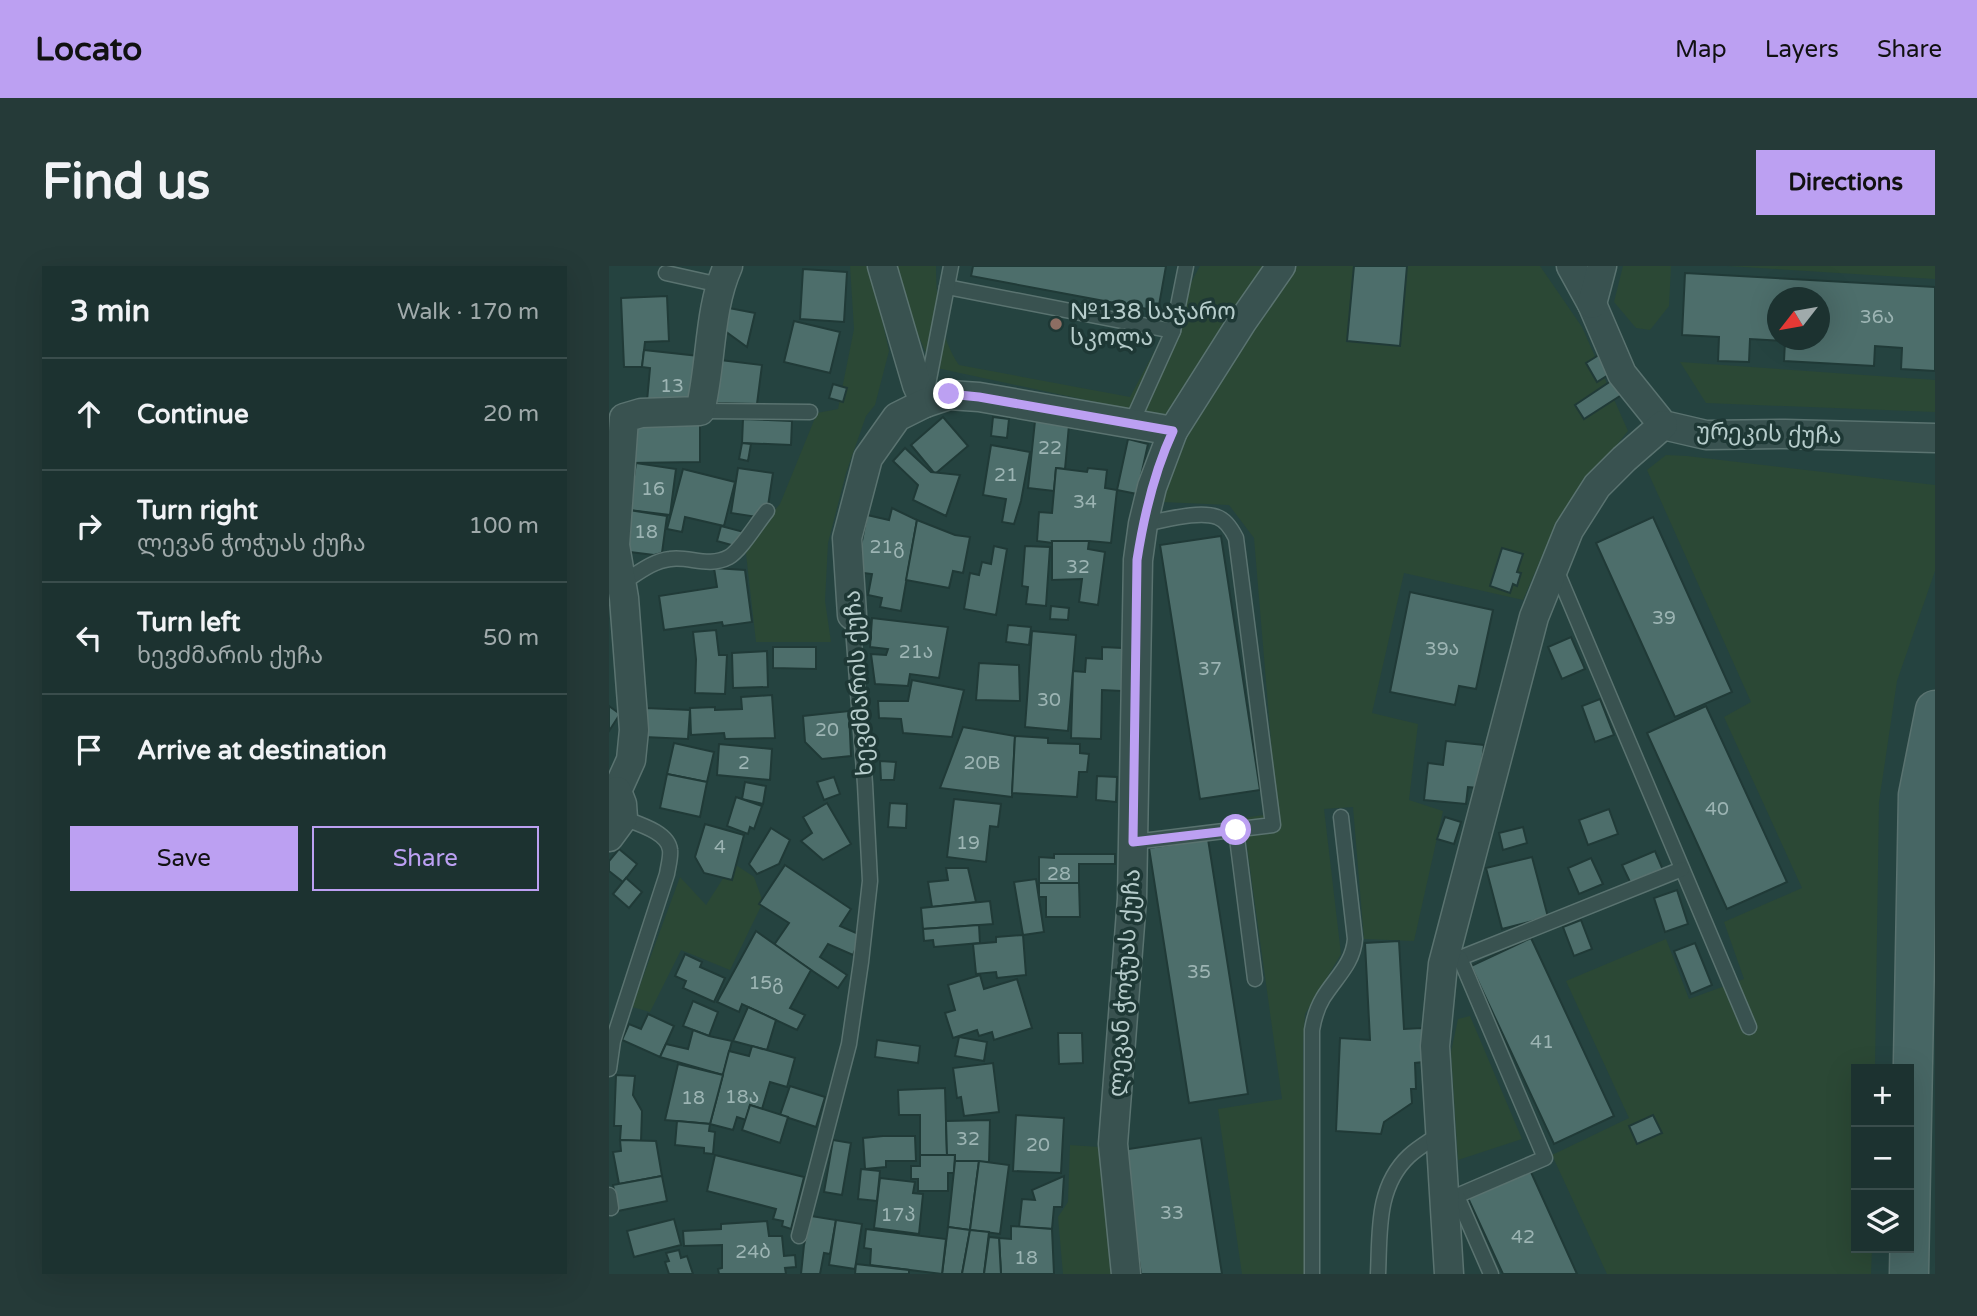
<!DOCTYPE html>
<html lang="en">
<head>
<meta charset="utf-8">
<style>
  body { margin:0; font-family:"Varela Round","Noto Sans Georgian",sans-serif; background:#253a38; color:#f1f3f6 }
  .controls { position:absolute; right:21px; bottom:21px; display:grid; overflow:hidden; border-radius:0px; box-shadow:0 7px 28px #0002 }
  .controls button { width:63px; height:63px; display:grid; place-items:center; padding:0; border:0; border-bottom:2px solid #3a4d4c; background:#1c3230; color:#f1f3f6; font:35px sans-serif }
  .compass { position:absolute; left:1158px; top:21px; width:63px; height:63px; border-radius:50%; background:#1c3230; box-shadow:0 7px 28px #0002; rotate:239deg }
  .stop { position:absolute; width:21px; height:21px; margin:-16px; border:5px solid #bca0f2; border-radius:50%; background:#fff }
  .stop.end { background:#bca0f2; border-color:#fff; box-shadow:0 2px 7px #0008 }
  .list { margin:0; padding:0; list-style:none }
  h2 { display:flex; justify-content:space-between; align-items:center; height:91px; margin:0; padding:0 28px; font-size:30px }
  h2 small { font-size:23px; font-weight:400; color:#a0aaab }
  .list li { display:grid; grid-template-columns:46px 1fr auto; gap:21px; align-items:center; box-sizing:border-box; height:112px; padding:0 28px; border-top:2px solid #3a4d4c }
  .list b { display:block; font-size:26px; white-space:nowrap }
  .list p { margin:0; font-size:23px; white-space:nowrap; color:#a0aaab }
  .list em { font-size:23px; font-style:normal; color:#a0aaab }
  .actions { display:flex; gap:14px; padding:21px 28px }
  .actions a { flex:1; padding:16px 0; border:2px solid #bca0f2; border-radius:0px; text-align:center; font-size:24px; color:#bca0f2 }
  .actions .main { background:#bca0f2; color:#111 }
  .icon { flex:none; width:38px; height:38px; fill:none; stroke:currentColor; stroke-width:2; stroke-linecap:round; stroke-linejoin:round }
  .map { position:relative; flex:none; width:1326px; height:1008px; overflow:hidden; border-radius:0px }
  header { display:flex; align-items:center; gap:42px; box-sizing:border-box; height:98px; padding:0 35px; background:#bca0f2; color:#111 }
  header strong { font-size:33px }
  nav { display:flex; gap:38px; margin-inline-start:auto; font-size:24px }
  .intro { display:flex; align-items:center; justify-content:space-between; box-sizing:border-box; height:168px; padding:0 42px }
  h1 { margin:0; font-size:49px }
  .button { padding:18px 32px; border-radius:0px; background:#bca0f2; color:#111; font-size:24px; font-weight:700 }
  main { display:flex; gap:42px; padding:0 42px }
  aside { flex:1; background:#1c3230; border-radius:0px; box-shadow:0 7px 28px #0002 }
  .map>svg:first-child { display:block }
  .green { fill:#2b4835 }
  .building { fill:#4d6e6b; stroke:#203a37; stroke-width:2; fill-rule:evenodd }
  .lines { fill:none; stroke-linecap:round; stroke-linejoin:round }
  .service-casing { stroke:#5a7370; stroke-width:17 }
  .minor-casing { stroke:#5a7370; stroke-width:31 }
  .secondary-casing { stroke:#5a7370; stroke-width:41 }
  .service { stroke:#395250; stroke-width:14 }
  .minor { stroke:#395250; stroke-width:28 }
  .secondary { stroke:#476664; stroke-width:38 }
  .route { stroke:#bca0f2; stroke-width:9 }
  .education-dot { fill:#8d6e63; stroke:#1e3835; stroke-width:2.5 }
  .labels { text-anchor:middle; stroke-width:7; stroke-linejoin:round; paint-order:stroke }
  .number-label { font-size:19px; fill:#9cb4b3 }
  .poi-label { font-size:23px; fill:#b6cccb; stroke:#1e3835; text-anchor:start }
  .street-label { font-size:23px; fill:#b6cccb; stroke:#1e3835 }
</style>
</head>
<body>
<header>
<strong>Locato</strong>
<nav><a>Map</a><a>Layers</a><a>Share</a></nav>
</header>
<div class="intro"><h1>Find us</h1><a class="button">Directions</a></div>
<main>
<aside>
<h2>3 min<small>Walk · 170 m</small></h2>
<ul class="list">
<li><svg class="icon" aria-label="ahead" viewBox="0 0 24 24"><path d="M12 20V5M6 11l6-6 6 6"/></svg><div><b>Continue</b></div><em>20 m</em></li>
<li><svg class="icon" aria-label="right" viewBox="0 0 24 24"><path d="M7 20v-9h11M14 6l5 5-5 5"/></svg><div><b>Turn right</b><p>ლევან ჭოჭუას ქუჩა</p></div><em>100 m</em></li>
<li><svg class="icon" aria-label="left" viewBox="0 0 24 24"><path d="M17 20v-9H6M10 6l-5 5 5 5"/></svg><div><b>Turn left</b><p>ხევძმარის ქუჩა</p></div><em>50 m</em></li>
<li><svg class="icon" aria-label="arrive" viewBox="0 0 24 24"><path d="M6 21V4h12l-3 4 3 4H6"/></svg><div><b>Arrive at destination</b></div></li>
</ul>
<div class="actions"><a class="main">Save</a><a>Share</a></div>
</aside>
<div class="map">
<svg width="1326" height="1008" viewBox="0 0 1326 1008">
  <rect width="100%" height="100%" fill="#254340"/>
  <g class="green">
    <polygon points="241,0 261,0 280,85 266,139 257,150 237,207 219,277 216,335 222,376 147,376 136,279 171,238 208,147 229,143 245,63"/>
    <path d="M288,0H327C327,32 331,72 350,99L521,131L591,0H661L561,152L323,101L294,34Z"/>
    <polygon points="688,0 931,0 973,61 1019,165 975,219 939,276 914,334 795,307 763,447 809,458 800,534 834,545 805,675 755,673 744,541 715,543 732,688 696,748 694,781 697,1008 633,1008 609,843 673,833 634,552 668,547 645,272 620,239 553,236 591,138"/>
    <polygon points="1014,0 1062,0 1060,40 1041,64 1027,62 1005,36"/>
    <polygon points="1118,0 1326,0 1326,13"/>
    <polygon points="1071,96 1326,114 1326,146 1097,137"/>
    <polygon points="1057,189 1078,190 1326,219 1326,305 1288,415 1270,536 1266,803 1247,803 1247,982 1263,982 1262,1008 998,1008 943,889 1020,852 957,715 1057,673 1080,733 1135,713 1115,656 1193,622 1115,451 1142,436 1038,204"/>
    <polygon points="124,597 145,611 154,636 121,704 72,684 41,746 23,741 71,611 97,639"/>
    <polygon points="861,750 913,873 849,894 842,786 849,753"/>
    <polygon points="461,879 490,881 504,1008 454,1008 449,951 459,936"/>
  </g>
  <g class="building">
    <polygon points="364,0 557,0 549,45 362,10"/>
    <polygon points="745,0 798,0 791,80 738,75"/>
    <polygon points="194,3 238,6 235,56 191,53"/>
    <path d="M1076,7L1326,21V105L1292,103L1293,82L1266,80L1265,100L1175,95L1176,75L1141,73L1140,96L1109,95L1110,71L1073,69ZM1168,32H1210V74H1168Z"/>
    <polygon points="58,30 60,75 36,76 33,101 15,101 12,32"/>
    <polygon points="120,42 146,47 138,81 116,65"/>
    <polygon points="185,55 231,66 221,107 175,96"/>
    <polygon points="35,84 90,90 85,140 38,135 41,102 33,101"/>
    <polygon points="993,87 1004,106 988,116 977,97"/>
    <polygon points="111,94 153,99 148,138 107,137"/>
    <polygon points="1005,113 1014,128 975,153 966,139"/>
    <polygon points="224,118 238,122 234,136 220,132"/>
    <polygon points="334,151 359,180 326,208 302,179"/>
    <polygon points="384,151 400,153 398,172 382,170"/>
    <polygon points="134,153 183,155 182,179 133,177"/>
    <polygon points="91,154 91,196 19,197 30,155"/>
    <polygon points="426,155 460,159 456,203 447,202 445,225 419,222"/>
    <polygon points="519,173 539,178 528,228 508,224"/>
    <polygon points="133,177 142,178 139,195 130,193"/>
    <polygon points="382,179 421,186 412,235 405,258 393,256 397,233 374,229"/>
    <polygon points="296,182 322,206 351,209 337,250 304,234 309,219 284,195"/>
    <polygon points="27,197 67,203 61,249 20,244"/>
    <polygon points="129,202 164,207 159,240 148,251 122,247"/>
    <polygon points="447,202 478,206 479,202 498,204 496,222 508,224 502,277 480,275 443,275 444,277 428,275 430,246 443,247"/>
    <polygon points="74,203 126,216 115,260 76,251 73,266 58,263"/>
    <polygon points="283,242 308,254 292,345 271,341 273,332 259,329 263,308 247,306 258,249 280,254"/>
    <polygon points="20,244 58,250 53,287 45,289 21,286 17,279"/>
    <polygon points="1044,251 1123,426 1066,451 987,277"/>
    <polygon points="308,254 346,269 361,271 354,307 344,305 340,322 297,314"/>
    <polygon points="112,260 135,266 126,280 108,275"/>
    <polygon points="612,270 651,524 591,533 551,279"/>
    <polygon points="443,275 480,275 479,283 496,286 489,339 470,336 473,313 443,314"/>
    <polygon points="385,280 398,283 387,349 355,343 361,307 370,309 373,296 382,298"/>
    <polygon points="416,280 441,281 437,340 417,338 419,321 413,320"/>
    <polygon points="893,282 914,288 908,306 912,307 908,320 904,318 901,327 881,320"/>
    <polygon points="105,302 136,304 143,356 114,360 113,356 55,364 50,330 108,321"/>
    <polygon points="801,326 884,344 867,423 850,420 846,439 781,426"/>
    <polygon points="442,340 460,342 459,354 441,353"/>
    <polygon points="263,352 339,361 330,412 301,408 299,420 266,418 262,388 277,389 279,383 261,381"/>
    <polygon points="399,359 422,361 420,379 397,376"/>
    <polygon points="107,364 110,389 118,389 116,428 86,427 87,393 84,366"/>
    <polygon points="423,365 467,369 459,465 416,461"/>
    <polygon points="962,371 976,403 953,413 939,381"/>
    <polygon points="164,381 207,381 207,403 164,402"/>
    <polygon points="493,381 514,382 513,425 493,424 492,473 462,472 464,405 476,406 477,392 493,393"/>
    <polygon points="158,385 159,421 124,422 123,387"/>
    <polygon points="370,397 410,399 411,435 367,434"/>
    <polygon points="303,414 355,424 343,471 294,467 292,453 270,452 269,435 299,435"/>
    <polygon points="163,429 166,472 116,473 115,467 82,469 81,442 106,441 106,444 133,443 132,431"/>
    <polygon points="991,433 1005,469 986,476 973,440"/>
    <polygon points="0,440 11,448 0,465"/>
    <polygon points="1097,440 1178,616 1118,643 1038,467"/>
    <polygon points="37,442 81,444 79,473 35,471"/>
    <polygon points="240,445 242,490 213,493 196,476 194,450"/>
    <polygon points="354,461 406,470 403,531 331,522"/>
    <polygon points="406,470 439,472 439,477 471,478 471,487 480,488 478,506 470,506 468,531 403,527"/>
    <polygon points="837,475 875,479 870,522 859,521 857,538 815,534 819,497 834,499"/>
    <polygon points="65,477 105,486 98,516 58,508"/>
    <polygon points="110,478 163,483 161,514 108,509"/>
    <polygon points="271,495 287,496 285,514 272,514"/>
    <polygon points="58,508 98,516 91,551 51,542"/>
    <polygon points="488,510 508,511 507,536 487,534"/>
    <polygon points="225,511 231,528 215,534 208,516"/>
    <polygon points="136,516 157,520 154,538 133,533"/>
    <polygon points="127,531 153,540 145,563 141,561 139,568 118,560"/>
    <polygon points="345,533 392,538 389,561 381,560 377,596 338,591"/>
    <polygon points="218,537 242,578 214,594 192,575 203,567 194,551"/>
    <polygon points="281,537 298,538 297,562 279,561"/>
    <polygon points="1000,543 1009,568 979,579 970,554"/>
    <polygon points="836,551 852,556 845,578 828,573"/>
    <polygon points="96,558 135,569 123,614 95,607 86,591"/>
    <polygon points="914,561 918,577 894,584 890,567"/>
    <polygon points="162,562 181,574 170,598 148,608 140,598"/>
    <polygon points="599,573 639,828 580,837 540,582"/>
    <polygon points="10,583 28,598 14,616 0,605 0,595"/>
    <polygon points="1046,585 1054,604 1022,618 1013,599"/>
    <polygon points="445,588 506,588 506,598 470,598 470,617 430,617 430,591 445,592"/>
    <polygon points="923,591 939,651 893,663 877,602"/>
    <polygon points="982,592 994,618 970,628 959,602"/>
    <polygon points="176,599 242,643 231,660 252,669 244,689 219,678 211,691 238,709 229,722 165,679 180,657 150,638"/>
    <polygon points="337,602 359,602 367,636 323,641 319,616 339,614"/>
    <polygon points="17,612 33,626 20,642 4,628"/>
    <polygon points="427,613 435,666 414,669 405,616"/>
    <polygon points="430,617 470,617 471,651 437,651 437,631 430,631"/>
    <polygon points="1068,624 1079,658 1056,666 1045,632"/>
    <polygon points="381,635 384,658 314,663 312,642"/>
    <polygon points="972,654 983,683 965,690 954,661"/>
    <polygon points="370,659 371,677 325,681 324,674 315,675 314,663"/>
    <polygon points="147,665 202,704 181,742 196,749 188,764 133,738 130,746 108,736"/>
    <polygon points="414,669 417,709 388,712 387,706 367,708 364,678 387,676 387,671"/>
    <polygon points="922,672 1005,850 945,878 862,700"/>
    <polygon points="790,675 795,763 813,762 815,796 806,797 807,823 802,823 803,837 775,856 772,868 727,865 731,772 761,774 756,677"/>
    <polygon points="1086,677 1103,719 1082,728 1065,685"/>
    <polygon points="76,688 93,696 91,701 116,712 105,736 74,722 77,715 66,710"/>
    <polygon points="371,709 375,723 408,713 423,762 385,774 383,766 370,770 368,764 344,772 336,747 346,744 339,719"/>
    <polygon points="84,735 109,746 100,770 74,760"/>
    <polygon points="139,741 167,754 158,784 124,775"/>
    <polygon points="39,748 65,760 51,791 13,774 20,758 32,763"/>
    <polygon points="84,764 100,770 123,775 114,809 51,791 57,778 79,783"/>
    <polygon points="449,767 473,767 474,797 450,798"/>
    <polygon points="350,771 378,776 375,795 346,790"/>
    <polygon points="268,774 311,780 309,797 266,791"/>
    <polygon points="143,780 186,792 178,821 161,816 153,843 141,839 137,854 128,851 124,864 101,858 120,785 140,790"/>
    <polygon points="384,797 390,846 355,850 352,831 348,832 344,802"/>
    <polygon points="69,798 114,809 101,858 56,854"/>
    <polygon points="7,809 26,810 24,829 33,845 32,875 11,874 12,860 5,860"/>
    <polygon points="181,820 216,831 207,861 171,849"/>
    <polygon points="336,822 338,889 311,889 311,849 290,849 289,824"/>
    <polygon points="141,839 179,851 171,877 133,864"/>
    <polygon points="407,849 455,852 452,907 404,905"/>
    <polygon points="1044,849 1053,867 1028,878 1020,860"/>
    <polygon points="381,854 380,896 346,895 346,889 338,889 337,855"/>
    <polygon points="68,855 101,858 100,865 106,866 104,888 95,887 95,882 66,879"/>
    <polygon points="274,870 306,870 307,895 277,895 277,901 256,903 254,872"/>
    <polygon points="592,872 613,1008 532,1008 513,884"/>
    <polygon points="11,874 47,875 53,910 10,918 4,886 12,885"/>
    <polygon points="224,874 242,877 233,929 215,926"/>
    <polygon points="106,889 195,911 182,963 173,960 174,955 164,953 167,943 98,925"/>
    <polygon points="311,889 346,889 345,907 339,907 339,925 309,925 309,913 302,913 302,900 311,900"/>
    <polygon points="346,895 370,895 361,964 339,961"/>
    <polygon points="370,895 400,899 391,968 361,964"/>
    <polygon points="252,903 271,905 268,935 249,933"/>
    <polygon points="921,904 968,1008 894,1008 859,932"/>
    <polygon points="53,910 58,935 9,945 4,919"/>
    <polygon points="455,910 453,941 445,941 443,963 410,961 413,933 426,934 423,924"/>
    <polygon points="271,912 306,916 304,927 314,928 310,968 265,962"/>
    <polygon points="202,950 227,954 221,988 215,987 211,1008 192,1008 195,979"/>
    <polygon points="65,953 72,979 25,991 18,965"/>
    <polygon points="227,954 253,958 246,1003 220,999"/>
    <polygon points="158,955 160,970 173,970 175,990 186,989 187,1001 176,1002 177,1008 110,1008 109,1003 113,1002 113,979 75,980 74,965 112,963 112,958"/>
    <polygon points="402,960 443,963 445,1008 392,1008 390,972 402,973"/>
    <polygon points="339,961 361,964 353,1008 333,1008"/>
    <polygon points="257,963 337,973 333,1008 261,999 262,983 255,982"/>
    <polygon points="361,964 380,966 375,1008 353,1008"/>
    <polygon points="380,971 390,972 392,1008 375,1008"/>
    <polygon points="70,984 72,992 78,990 84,1008 60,1008 56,996 60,995 57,987"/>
    <polygon points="247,998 300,1004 300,1008 246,1008"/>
  </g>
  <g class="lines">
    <g class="service-casing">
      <g id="service">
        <polyline points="57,7 111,19"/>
        <polyline points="338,21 564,65"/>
        <polyline points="317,129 342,0"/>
        <polyline points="91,145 201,146"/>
        <polyline points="522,158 564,65 577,0"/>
        <polyline points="946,301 1140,761"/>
        <path d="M13,317C28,308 43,295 61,293C81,290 99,302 120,291C132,284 148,257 158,245"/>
        <polyline points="627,564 646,713"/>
        <path d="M525,576L664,559L627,272C623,264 617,254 608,251C589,244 554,255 534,258"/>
        <polyline points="851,692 1073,603"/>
        <polyline points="834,698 851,692 936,892 836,935"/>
        <path d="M0,803L4,775L58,608C59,601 62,591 61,584C59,566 29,558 14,552"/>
        <polyline points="0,929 2,942"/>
        <polyline points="848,930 882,1008"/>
        <polyline points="190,970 240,778 252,696 261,615 256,518 243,349"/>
        <path d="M703,1008V764C705,752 708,742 714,732C727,711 744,698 746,673L732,551"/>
        <path d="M769,1008C771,966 767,921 800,890C810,881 821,875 832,867"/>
      </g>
    </g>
    <g class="minor-casing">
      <g id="minor">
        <polyline points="273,0 308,119 316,137"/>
        <polyline points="962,0 983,38 1013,108 1054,159 1097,169 1176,168 1326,172"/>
        <polyline points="983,38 993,0"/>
        <polyline points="243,349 238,272 259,192 288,151 316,137 340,129 370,131 564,165"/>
        <path d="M8,525L22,494L25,464L15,332L6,279L15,152L32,147L91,145C103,97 99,45 119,0"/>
        <polyline points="0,571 14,552 13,538 8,525"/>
        <polyline points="517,1008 504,878 523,633 529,294 534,258 543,221 564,165 633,56 672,0"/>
        <polyline points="840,1008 826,780 834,698 925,351 960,264 988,220 1015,193 1054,159"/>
      </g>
    </g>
    <g class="secondary-casing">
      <polyline id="secondary" points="1300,1008 1309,529 1326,444"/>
    </g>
    <use href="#service" class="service"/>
    <use href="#minor" class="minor"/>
    <use href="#secondary" class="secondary"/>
  </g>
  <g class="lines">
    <path class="route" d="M340,128L370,131L564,165C545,206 535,249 528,294L524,576L627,564"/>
  </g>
  <circle class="education-dot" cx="447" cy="58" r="7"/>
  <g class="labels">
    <g class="number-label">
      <text x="1268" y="57">36ა</text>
      <text x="63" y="126">13</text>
      <text x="441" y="188">22</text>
      <text x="397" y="215">21</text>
      <text x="44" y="229">16</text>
      <text x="476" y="242">34</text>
      <text x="37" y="272">18</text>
      <text x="278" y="287">21გ</text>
      <text x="469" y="307">32</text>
      <text x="1055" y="358">39</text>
      <text x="833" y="389">39ა</text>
      <text x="307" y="392">21ა</text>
      <text x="601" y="409">37</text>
      <text x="440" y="440">30</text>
      <text x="218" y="470">20</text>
      <text x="135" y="503">2</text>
      <text x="373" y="503">20B</text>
      <text x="1108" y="549">40</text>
      <text x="359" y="583">19</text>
      <text x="111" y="587">4</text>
      <text x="450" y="614">28</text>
      <text x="590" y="712">35</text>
      <text x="157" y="723">15გ</text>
      <text x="933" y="782">41</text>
      <text x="133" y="837">18ა</text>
      <text x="84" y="838">18</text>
      <text x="359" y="879">32</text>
      <text x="429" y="885">20</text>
      <text x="563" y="953">33</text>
      <text x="289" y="955">17პ</text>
      <text x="914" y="977">42</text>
      <text x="144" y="992">24ბ</text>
      <text x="417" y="998">18</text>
    </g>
    <g class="poi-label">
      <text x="461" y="53">№138 საჯარო<tspan x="461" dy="26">სკოლა</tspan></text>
    </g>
    <g class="street-label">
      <text transform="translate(1160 167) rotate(2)" y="8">ურეკის ქუჩა</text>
      <text transform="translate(249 417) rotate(-94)" y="8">ხევძმარის ქუჩა</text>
      <text transform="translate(515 717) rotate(-86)" y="8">ლევან ჭოჭუას ქუჩა</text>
    </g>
  </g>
</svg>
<div class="controls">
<button>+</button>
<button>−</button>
<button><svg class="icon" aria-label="layers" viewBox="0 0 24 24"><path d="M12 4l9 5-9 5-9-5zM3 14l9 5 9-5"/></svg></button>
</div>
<svg class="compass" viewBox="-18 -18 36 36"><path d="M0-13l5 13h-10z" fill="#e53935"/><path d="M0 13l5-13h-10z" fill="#a0aaab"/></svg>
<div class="stop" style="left:627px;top:564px"></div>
<div class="stop end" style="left:340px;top:128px"></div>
</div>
</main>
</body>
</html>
